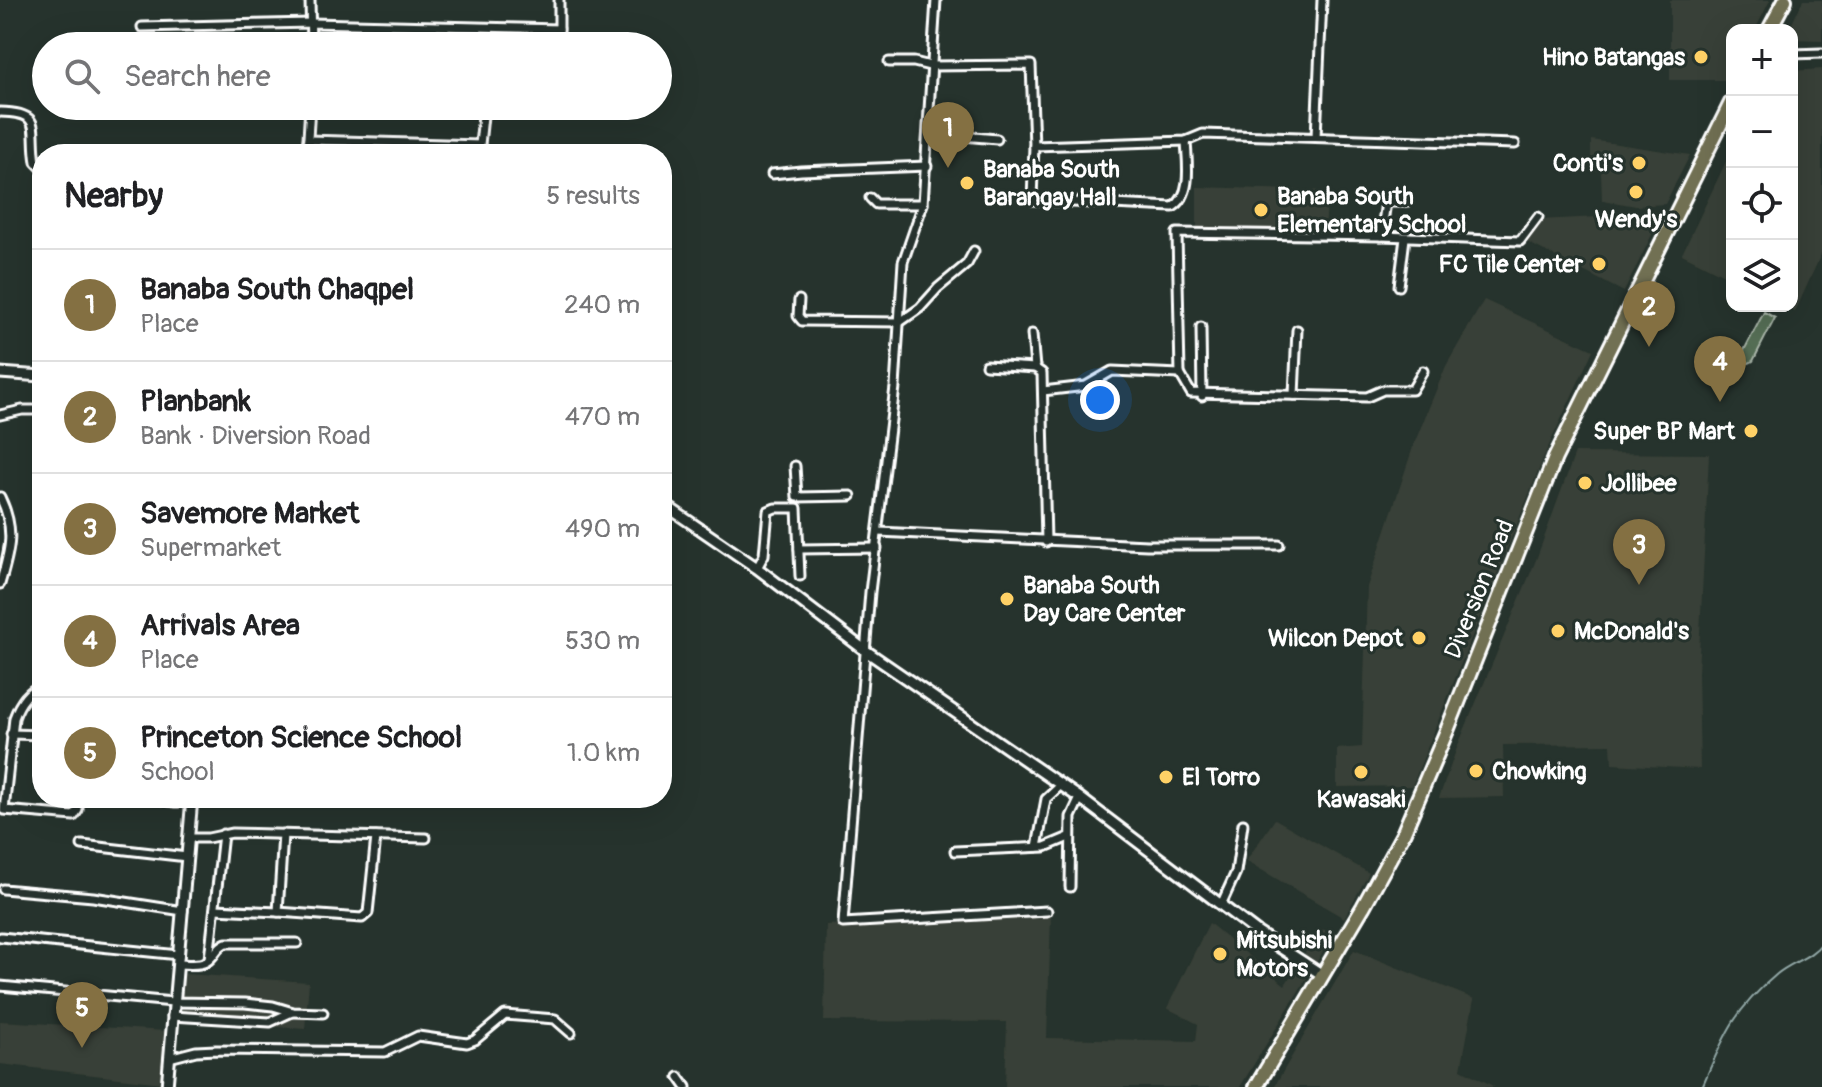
<!DOCTYPE html>
<html lang="en">
<head>
<meta charset="utf-8">
<style>
  body { margin:0; font-family:Pangolin,sans-serif; background:#f6f6f6; color:#202124 }
  .controls { position:absolute; right:24px; top:24px; display:grid; overflow:hidden; border-radius:16px; box-shadow:0 8px 32px #0002 }
  .controls button { width:72px; height:72px; display:grid; place-items:center; padding:0; border:0; border-bottom:2px solid #e0e0e0; background:#fff; color:#202124; font:40px sans-serif }
  .you { position:absolute; left:1100px; top:400px; width:28px; height:28px; margin:-20px; border:6px solid #fff; border-radius:50%; background:#1a73e8; box-shadow:0 0 0 12px #1a73e833 }
  .badge { display:grid; place-items:center; width:52px; height:52px; border-radius:50%; background:#847042; color:#fff; font-size:26px; font-weight:700 }
  .pin { position:absolute; translate:-50% -66px; filter:drop-shadow(0 2px 4px #0008) }
  .pin::after { content:''; position:absolute; top:42px; width:28px; height:24px; background:inherit; clip-path:polygon(0 0,100% 0,50% 100%) }
  .list { margin:0; padding:0; list-style:none }
  h2 { display:flex; justify-content:space-between; align-items:center; height:104px; margin:0; padding:0 32px; font-size:34px }
  h2 small { font-size:26px; font-weight:400; color:#757577 }
  .list li { display:grid; grid-template-columns:52px 1fr auto; gap:24px; align-items:center; box-sizing:border-box; height:112px; padding:0 32px; border-top:2px solid #e0e0e0 }
  .list b { display:block; font-size:30px; white-space:nowrap }
  .list p { margin:0; font-size:26px; white-space:nowrap; color:#757577 }
  .list em { font-size:26px; font-style:normal; color:#757577 }
  .icon { flex:none; width:44px; height:44px; fill:none; stroke:currentColor; stroke-width:2; stroke-linecap:round; stroke-linejoin:round }
  .map { position:relative; flex:none; width:1822px; height:1087px; overflow:hidden }
  .search { position:absolute; background:#fff; box-shadow:0 8px 32px #0002; left:32px; top:32px; width:640px; height:88px; display:flex; align-items:center; gap:20px; box-sizing:border-box; padding:0 28px; border-radius:44px; color:#757577; font-size:30px }
  .panel { position:absolute; background:#fff; box-shadow:0 8px 32px #0002; left:32px; top:144px; width:640px; height:664px; border-radius:32px }
  .map>svg:first-child { display:block }
  .built { fill:#394037 }
  .green { fill:#556e54; stroke:#aab6aa; stroke-width:2 }
  .lines { fill:none; stroke-linecap:round; stroke-linejoin:round }
  .stream { stroke:#92a8a7; stroke-width:2 }
  .street-casing { stroke:#fff; stroke-width:13 }
  .secondary-casing { stroke:#fff; stroke-width:15 }
  .highway-casing { stroke:#fff; stroke-width:18 }
  .street { stroke:#26332d; stroke-width:7 }
  .secondary { stroke:#26332d; stroke-width:9 }
  .highway { stroke:#716f52; stroke-width:12 }
  .poi-dot { fill:#ffd166; stroke:#26332d; stroke-width:3 }
  .labels { text-anchor:middle; stroke-width:6; stroke-linejoin:round; paint-order:stroke }
  .poi-label { font-size:24px; font-weight:bold; fill:#fff; stroke:#26332d; text-anchor:start }
  .street-label { font-size:24px; fill:#fff; stroke:#26332d }
</style>
</head>
<body>
<div class="map">
<svg width="1822" height="1087" viewBox="0 0 1822 1087">
  <rect width="100%" height="100%" fill="#26332d"/>
  <filter id="ink" filterUnits="userSpaceOnUse"><feTurbulence type="fractalNoise" baseFrequency=".0125" numOctaves="2"/><feDisplacementMap in="SourceGraphic" scale="16" xChannelSelector="R" yChannelSelector="G"/><feConvolveMatrix kernelMatrix="1 2 1 2 8 2 1 2 1" color-interpolation-filters="sRGB"/></filter>
  <g filter="url(#ink)">
    <g class="built">
      <polygon points="1670,0 1770,0 1755,30 1732,30 1732,75 1729,80 1670,80"/>
      <polygon points="1803,0 1822,0 1822,40 1792,39 1792,30 1789,30"/>
      <polygon points="1822,69 1822,252 1795,312 1784,306 1792,306 1792,71"/>
      <polygon points="1591,140 1690,155 1665,204 1636,206 1602,200 1601,172 1591,170"/>
      <polygon points="1732,149 1732,279 1682,254"/>
      <polygon points="1197,187 1328,191 1325,229 1197,228"/>
      <polygon points="1662,214 1624,292 1523,240 1538,220"/>
      <polygon points="1484,300 1593,350 1546,452 1412,786 1337,787 1337,749 1362,747 1367,587 1414,444 1446,366"/>
      <polygon points="1575,453 1709,454 1698,673 1700,769 1612,764 1611,744 1503,745 1504,797 1439,798 1458,745 1536,560"/>
      <polygon points="1275,819 1369,873 1344,918 1246,861"/>
      <polygon points="1051,915 1047,1038 1196,1041 1198,1024 1167,1008 1209,923 1285,985 1320,929 1335,932 1240,1087 1005,1087 1007,1022 824,1021 826,925"/>
      <polygon points="1354,950 1474,999 1461,1069 1495,1087 1274,1087"/>
      <polygon points="184,974 309,982 305,1029 177,1020"/>
      <polygon points="0,1021 166,1031 162,1083 0,1064"/>
    </g>
    <polygon class="green" points="1764,312 1775,318 1753,361 1749,363 1740,358"/>
    <g class="lines">
      <path class="stream" d="M1702,1087C1724,1036 1733,1011 1777,974C1791,962 1811,958 1822,943"/>
      <g class="street-casing">
        <g id="street">
          <polyline points="310,0 311,46"/>
          <polyline points="936,0 923,204 903,262 895,387 870,592 843,923 1047,911"/>
          <polyline points="142,27 311,23 559,29 559,0"/>
          <polyline points="559,29 559,46"/>
          <polyline points="1792,54 1822,53"/>
          <path d="M889,62H914L930,66L1031,65L1034,146L1032,200L1173,207C1193,195 1187,162 1186,141"/>
          <path d="M0,112C45,113 30,128 36,162L42,168"/>
          <polyline points="928,133 997,139"/>
          <polyline points="1316,137 1322,0"/>
          <polyline points="308,140 480,145"/>
          <polyline points="1034,146 1186,141 1203,134 1515,144"/>
          <polyline points="307,154 310,106"/>
          <polyline points="479,154 483,116"/>
          <polyline points="772,174 801,171 927,166"/>
          <polyline points="870,198 876,204 923,204"/>
          <polyline points="1381,236 1386,202 1408,202"/>
          <polyline points="1399,286 1405,238"/>
          <polyline points="799,300 798,316 802,321 900,322 920,308 938,288 967,264 974,251"/>
          <polyline points="1201,327 1202,396"/>
          <polyline points="1032,334 1035,368"/>
          <polyline points="986,365 1035,368 1042,373 1046,542"/>
          <polyline points="1423,371 1412,390 1383,390 1367,397 1191,393 1180,374 1177,233 1381,236 1520,241 1538,217"/>
          <polyline points="1043,391 1086,386 1112,371 1180,374"/>
          <polyline points="1294,395 1297,330"/>
          <polyline points="0,415 22,410 42,410"/>
          <polyline points="795,466 797,497 851,496"/>
          <path d="M0,497C16,530 10,550 0,584"/>
          <polyline points="879,532 1147,545 1279,545"/>
          <polyline points="799,549 877,548"/>
          <polyline points="757,568 764,555 768,511 775,508 797,508 800,576"/>
          <path d="M42,685C27,691 19,704 14,718L4,810L74,816L78,810V798"/>
          <polyline points="11,734 42,735"/>
          <polyline points="154,798 174,802 192,802"/>
          <polyline points="283,834 278,912 362,918 368,913 376,837"/>
          <polyline points="189,838 208,838 232,833 426,838"/>
          <polyline points="82,845 187,857"/>
          <polyline points="1037,847 1046,799 1061,785"/>
          <polyline points="955,851 1045,847 1069,837"/>
          <polyline points="1070,887 1071,817 1080,798"/>
          <polyline points="3,889 93,897 183,911"/>
          <polyline points="1221,905 1236,872 1243,824"/>
          <polyline points="215,909 278,912"/>
          <polyline points="1,937 179,955"/>
          <polyline points="209,959 223,834"/>
          <path d="M178,964C187,964 199,966 206,962C215,957 216,947 226,943H297"/>
          <polyline points="0,986 173,1002 245,1003 273,1006 293,1012 323,1013"/>
          <polyline points="172,1016 270,1022 292,1012"/>
          <polyline points="169,1058 196,1051 216,1050 385,1052 418,1036 467,1043 475,1040 505,1015 555,1019 571,1033"/>
          <polyline points="679,1077 686,1087"/>
        </g>
      </g>
      <g class="secondary-casing">
        <g id="secondary">
          <polyline points="0,373 42,376"/>
          <polyline points="662,503 757,568 866,651 1080,798 1258,933 1321,974"/>
          <polyline points="167,1087 192,798"/>
        </g>
      </g>
      <g class="highway-casing">
        <g id="highway">
          <polyline points="1769,30 1785,0"/>
          <polyline points="1256,1087 1363,907 1403,834 1448,728 1555,458 1732,101"/>
        </g>
      </g>
      <use href="#street" class="street"/>
      <use href="#secondary" class="secondary"/>
      <use href="#highway" class="highway"/>
    </g>
  </g>
  <g class="poi-dot">
    <circle cx="1701" cy="57" r="8"/>
    <circle cx="1639" cy="163" r="8"/>
    <circle cx="967" cy="183" r="8"/>
    <circle cx="1636" cy="192" r="8"/>
    <circle cx="1261" cy="210" r="8"/>
    <circle cx="1599" cy="264" r="8"/>
    <circle cx="1751" cy="431" r="8"/>
    <circle cx="1585" cy="483" r="8"/>
    <circle cx="1007" cy="599" r="8"/>
    <circle cx="1558" cy="631" r="8"/>
    <circle cx="1419" cy="638" r="8"/>
    <circle cx="1476" cy="771" r="8"/>
    <circle cx="1361" cy="772" r="8"/>
    <circle cx="1166" cy="777" r="8"/>
    <circle cx="1220" cy="954" r="8"/>
  </g>
  <g class="labels">
    <g class="poi-label">
      <text x="1685" y="65" text-anchor="end">Hino Batangas</text>
      <text x="1623" y="171" text-anchor="end">Conti's</text>
      <text x="983" y="177">Banaba South<tspan x="983" dy="28">Barangay Hall</tspan></text>
      <text x="1277" y="204">Banaba South<tspan x="1277" dy="28">Elementary School</tspan></text>
      <text x="1636" y="227" text-anchor="middle">Wendy's</text>
      <text x="1583" y="272" text-anchor="end">FC Tile Center</text>
      <text x="1735" y="439" text-anchor="end">Super BP Mart</text>
      <text x="1601" y="491">Jollibee</text>
      <text x="1023" y="593">Banaba South<tspan x="1023" dy="28">Day Care Center</tspan></text>
      <text x="1574" y="639">McDonald's</text>
      <text x="1403" y="646" text-anchor="end">Wilcon Depot</text>
      <text x="1492" y="779">Chowking</text>
      <text x="1182" y="785">El Torro</text>
      <text x="1361" y="807" text-anchor="middle">Kawasaki</text>
      <text x="1236" y="948">Mitsubishi<tspan x="1236" dy="28">Motors</tspan></text>
    </g>
    <g class="street-label">
      <text transform="translate(1479 589) rotate(-68)" y="8">Diversion Road</text>
    </g>
  </g>
</svg>
<div class="controls">
<button>+</button>
<button>−</button>
<button><svg class="icon" aria-label="locate" viewBox="0 0 24 24"><circle cx="12" cy="12" r="6"/><path d="M12 2v4M12 18v4M2 12h4M18 12h4"/></svg></button>
<button><svg class="icon" aria-label="layers" viewBox="0 0 24 24"><path d="M12 4l9 5-9 5-9-5zM3 14l9 5 9-5"/></svg></button>
</div>
<div class="you"></div>
<div class="pin badge" style="left:948px;top:168px">1</div>
<div class="pin badge" style="left:1649px;top:347px">2</div>
<div class="pin badge" style="left:1639px;top:585px">3</div>
<div class="pin badge" style="left:1720px;top:402px">4</div>
<div class="pin badge" style="left:82px;top:1048px">5</div>
<div class="search"><svg class="icon" aria-label="search" viewBox="0 0 24 24"><circle cx="10" cy="10" r="6"/><path d="M15 15l6 6"/></svg>Search here</div>
<section class="panel">
<h2>Nearby<small>5 results</small></h2>
<ul class="list">
<li><span class="badge">1</span><div><b>Banaba South Chaqpel</b><p>Place</p></div><em>240 m</em></li>
<li><span class="badge">2</span><div><b>Planbank</b><p>Bank · Diversion Road</p></div><em>470 m</em></li>
<li><span class="badge">3</span><div><b>Savemore Market</b><p>Supermarket</p></div><em>490 m</em></li>
<li><span class="badge">4</span><div><b>Arrivals Area</b><p>Place</p></div><em>530 m</em></li>
<li><span class="badge">5</span><div><b>Princeton Science School</b><p>School</p></div><em>1.0 km</em></li>
</ul>
</section>
</div>
</body>
</html>
